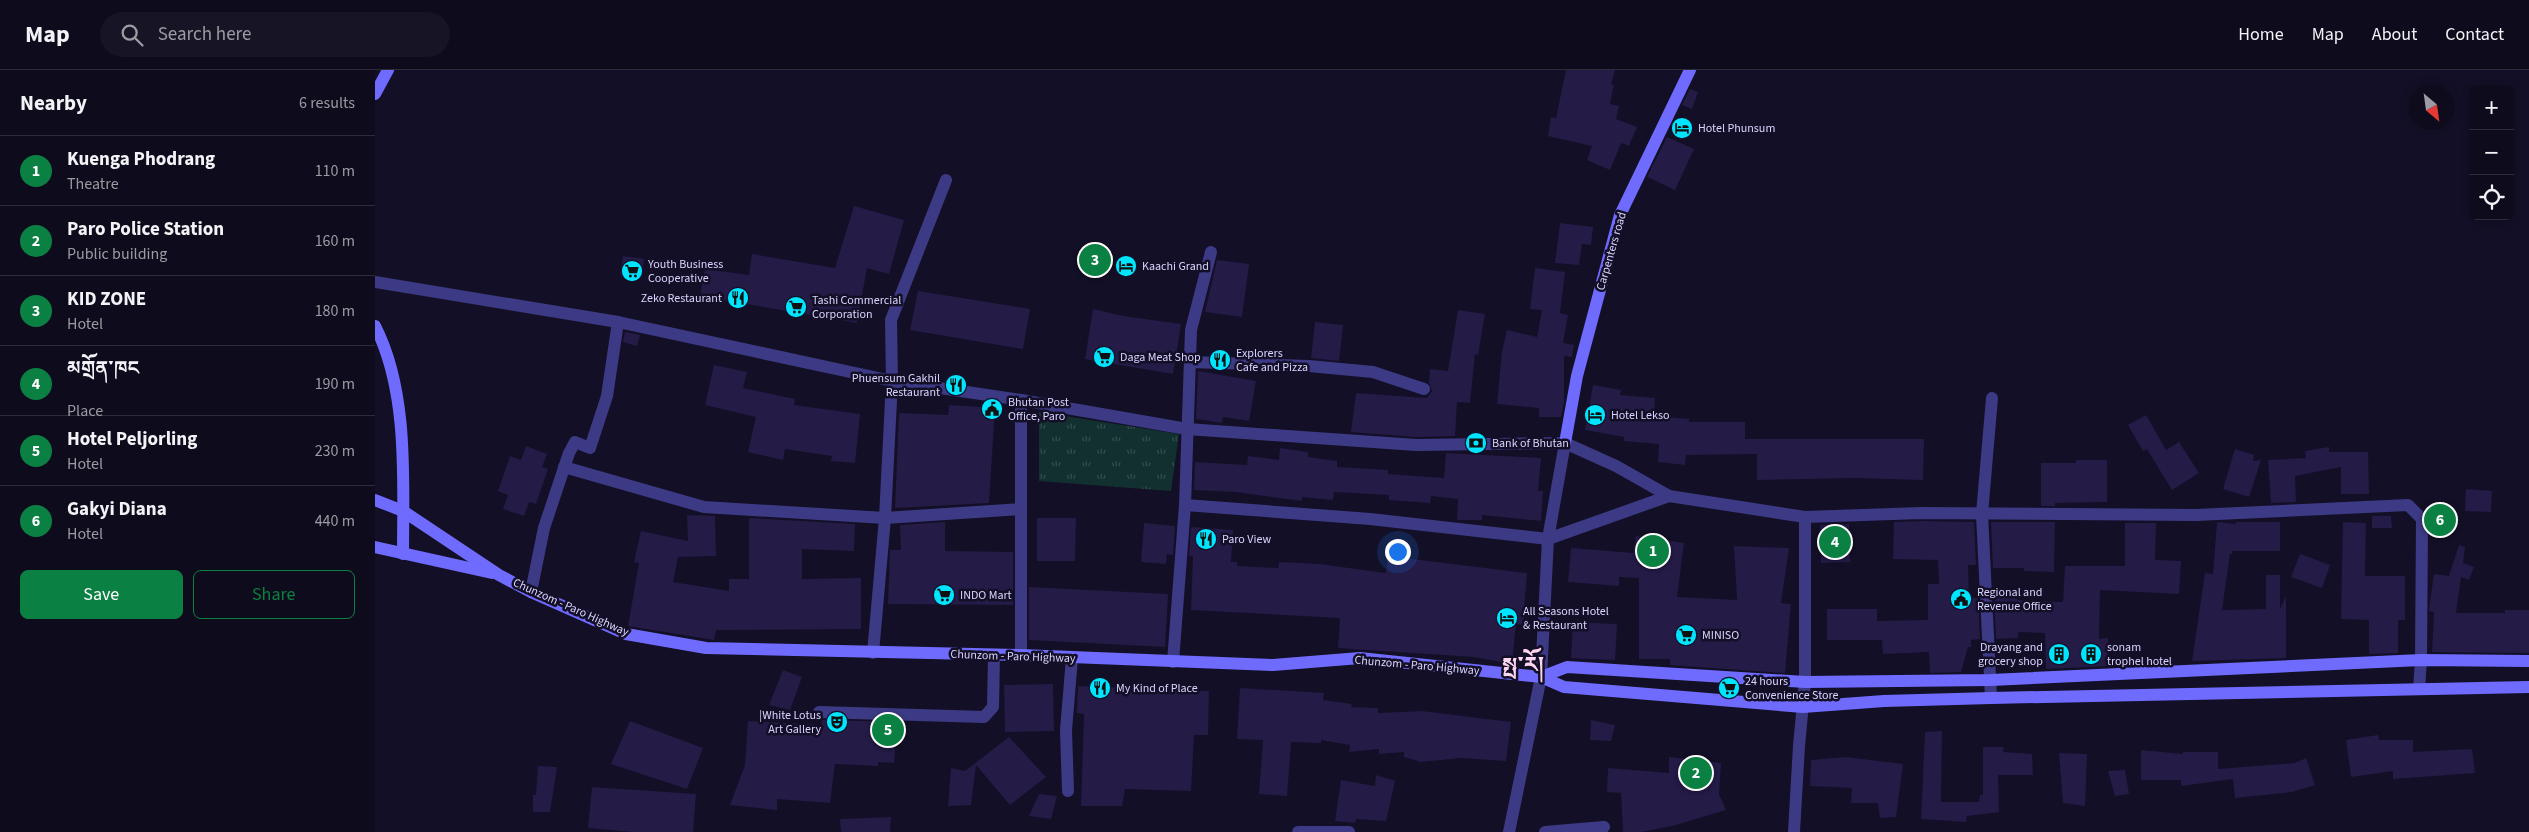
<!DOCTYPE html>
<html lang="en">
<head>
<meta charset="utf-8">
<style>
  body { margin:0; font-family:"Source Sans 3","Noto Serif Tibetan",sans-serif; background:#171425; color:#f1f3f6 }
  .controls { position:absolute; right:15px; top:15px; display:grid; overflow:hidden; border-radius:8px; box-shadow:0 2px 8px #0003 }
  .controls button { width:45px; height:45px; display:grid; place-items:center; padding:0; border:0; border-bottom:1px solid #2e2b3b; background:#0e0b1c; color:#f1f3f6; font:25px sans-serif }
  .compass { position:absolute; left:2034px; top:15px; width:45px; height:45px; border-radius:50%; background:#0e0b1c; box-shadow:0 2px 8px #0003; rotate:151deg }
  .you { position:absolute; left:1022px; top:481px; width:18px; height:18px; margin:-12px; border:4px solid #fff; border-radius:50%; background:#1a73e8; box-shadow:0 0 0 8px #1a73e833 }
  .badge { display:grid; place-items:center; width:32px; height:32px; border-radius:50%; background:#0b8043; color:#fff; font-size:16px; font-weight:700 }
  .pin { position:absolute; translate:-50% -50%; border:2px solid #fff; box-shadow:0 1px 5px #0006 }
  .list { margin:0; padding:0; list-style:none }
  h2 { display:flex; justify-content:space-between; align-items:center; height:65px; margin:0; padding:0 20px; font-size:21px }
  h2 small { font-size:16px; font-weight:400; color:#9b9ba3 }
  .list li { display:grid; grid-template-columns:32px 1fr auto; gap:15px; align-items:center; box-sizing:border-box; height:70px; padding:0 20px; border-top:1px solid #2e2b3b }
  .list b { display:block; font-size:19px; white-space:nowrap }
  .list p { margin:0; font-size:16px; white-space:nowrap; color:#9b9ba3 }
  .list em { font-size:16px; font-style:normal; color:#9b9ba3 }
  .actions { display:flex; gap:10px; padding:15px 20px }
  .actions a { flex:1; padding:11px 0; border:1px solid #0b8043; border-radius:8px; text-align:center; font-size:18px; color:#0b8043 }
  .actions .main { background:#0b8043; color:#fff }
  .icon { flex:none; width:28px; height:28px; fill:none; stroke:currentColor; stroke-width:2; stroke-linecap:round; stroke-linejoin:round }
  .map { position:relative; flex:none; width:2154px; height:762px; overflow:hidden }
  header { display:flex; align-items:center; gap:30px; box-sizing:border-box; height:70px; padding:0 25px; background:#0e0b1c; border-bottom:1px solid #2e2b3b }
  header strong { font-size:24px }
  nav { display:flex; gap:28px; margin-inline-start:auto; font-size:18px }
  .search { width:350px; height:45px; background:#171425; display:flex; align-items:center; gap:12px; box-sizing:border-box; padding:0 18px; border-radius:28px; color:#9b9ba3; font-size:19px }
  main { display:flex }
  aside { flex:1; background:#0e0b1c }
  .map>svg:first-child { display:block }
  .park { fill:url(#park-tufts) }
  .building { fill:#241b47 }
  .lines { fill:none; stroke-linecap:round; stroke-linejoin:round }
  .street { stroke:#3d3a85; stroke-width:12 }
  .secondary { stroke:#6f6bff; stroke-width:12 }
  .labels { text-anchor:middle; stroke-width:5; stroke-linejoin:round; paint-order:stroke }
  .poi-label { font-size:12px; fill:#d9d4ff; stroke:#130f26; text-anchor:start }
  .street-label { font-size:12px; fill:#d9d4ff; stroke:#130f26 }
  .town-label { font-size:22px; font-weight:bold; fill:#ffd6f0; stroke:#130f26 }
</style>
</head>
<body>
<header>
<strong>Map</strong>
<div class="search"><svg class="icon" aria-label="search" viewBox="0 0 24 24"><circle cx="10" cy="10" r="6"/><path d="M15 15l6 6"/></svg>Search here</div>
<nav><a>Home</a><a>Map</a><a>About</a><a>Contact</a></nav>
</header>
<main>
<aside>
<h2>Nearby<small>6 results</small></h2>
<ul class="list">
<li><span class="badge">1</span><div><b>Kuenga Phodrang</b><p>Theatre</p></div><em>110 m</em></li>
<li><span class="badge">2</span><div><b>Paro Police Station</b><p>Public building</p></div><em>160 m</em></li>
<li><span class="badge">3</span><div><b>KID ZONE</b><p>Hotel</p></div><em>180 m</em></li>
<li><span class="badge">4</span><div><b>མགྲོན་ཁང</b><p>Place</p></div><em>190 m</em></li>
<li><span class="badge">5</span><div><b>Hotel Peljorling</b><p>Hotel</p></div><em>230 m</em></li>
<li><span class="badge">6</span><div><b>Gakyi Diana</b><p>Hotel</p></div><em>440 m</em></li>
</ul>
<div class="actions"><a class="main">Save</a><a>Share</a></div>
</aside>
<div class="map">
<svg width="2154" height="762" viewBox="0 0 2154 762">
  <defs>
    <pattern id="park-tufts" width="24" height="20" patternUnits="userSpaceOnUse" patternTransform="scale(1.25)"><rect width="24" height="20" fill="#12302f"/><path d="M3 7l-1-3M5 7V3M7 7l1-3M15 17l-1-3M17 17v-4M19 17l1-3" fill="none" stroke="#344d4e"/></pattern>
  </defs>
  <rect width="100%" height="100%" fill="#130f26"/>
  <polygon class="park" points="664,342 804,364 796,421 664,411"/>
  <g class="building">
    <polygon points="1191,0 1240,0 1236,15 1239,14 1235,34 1244,36 1241,49 1262,57 1254,76 1246,73 1235,100 1212,90 1217,76 1173,66 1176,47 1181,48"/>
    <polygon points="1315,19 1323,22 1317,39 1307,35"/>
    <polygon points="1292,67 1319,79 1300,120 1272,107"/>
    <polygon points="479,136 529,150 514,204 492,198 482,253 325,226 330,199 374,205 377,184 460,198"/>
    <polygon points="1185,153 1218,157 1216,175 1207,174 1204,195 1180,193"/>
    <polygon points="248,186 269,189 266,208 245,205"/>
    <polygon points="842,190 874,194 867,247 830,242"/>
    <polygon points="1160,198 1190,202 1185,243 1193,245 1188,273 1199,275 1197,287 1189,286 1189,332 1186,347 1164,347 1164,338 1122,334 1127,281 1132,260 1162,267 1167,240 1155,239"/>
    <polygon points="543,221 655,239 648,279 535,260"/>
    <polygon points="718,239 748,246 806,254 798,304 710,289"/>
    <polygon points="1083,240 1110,244 1103,285 1100,284 1095,333 1082,332 1080,366 1041,367 976,362 981,323 1052,328 1057,321 1054,313 1055,299 1073,301"/>
    <polygon points="940,252 968,255 964,291 936,288"/>
    <polygon points="250,262 265,265 262,276 248,272"/>
    <polygon points="339,295 372,302 368,318 420,329 419,335 485,344 480,393 456,391 457,386 410,379 408,390 373,382 381,347 330,335"/>
    <polygon points="823,301 881,311 874,351 848,347 847,353 821,349"/>
    <polygon points="1218,315 1246,320 1245,325 1280,328 1279,346 1314,349 1314,352 1370,352 1370,369 1549,369 1548,410 1479,408 1382,410 1382,384 1311,385 1310,395 1283,392 1284,374 1249,371 1249,367 1210,360"/>
    <polygon points="574,335 620,338 614,433 520,438 524,343 573,345"/>
    <polygon points="1771,345 1791,380 1804,372 1824,403 1797,420 1772,379 1768,381 1753,355"/>
    <polygon points="151,376 172,384 167,397 173,399 161,434 154,432 149,446 128,439 133,425 123,421 135,386 146,390"/>
    <polygon points="1954,377 1954,382 1993,382 1994,424 1966,424 1966,397 1920,406 1921,432 1896,433 1893,390 1931,388 1930,381"/>
    <polygon points="905,378 933,382 933,387 962,391 962,397 1013,400 1013,404 1069,408 1071,383 1166,388 1163,421 1168,421 1166,451 1107,445 1107,450 1082,450 1083,429 1056,426 1055,433 1014,430 1014,425 959,422 958,430 927,427 927,431 860,422 819,420 820,392 872,395 873,386 904,390"/>
    <polygon points="1860,379 1879,385 1878,391 1886,390 1874,427 1848,419"/>
    <polygon points="1701,390 1732,390 1732,432 1680,433 1680,436 1666,436 1666,393 1701,393"/>
    <polygon points="2091,419 2117,421 2116,442 2090,441"/>
    <polygon points="312,445 340,446 341,486 303,487 298,512 354,521 354,509 374,509 374,448 480,454 479,481 427,479 427,509 486,508 486,559 341,560 339,570 253,556 264,493 259,492 266,461 313,471"/>
    <polygon points="1997,446 2016,446 2017,458 1997,458"/>
    <polygon points="662,448 701,448 700,491 662,491"/>
    <polygon points="1547,451 1599,452 1601,495 1593,495 1594,528 1603,528 1605,569 1596,570 1596,577 1593,577 1586,602 1555,603 1554,582 1508,584 1507,570 1452,570 1452,539 1502,539 1502,551 1553,550 1553,514 1564,514 1563,490 1518,489 1519,452"/>
    <polygon points="570,452 570,481 638,482 638,535 513,534 515,480 526,480 525,455"/>
    <polygon points="1616,452 1680,452 1679,502 1649,501 1649,498 1618,498"/>
    <polygon points="1842,452 1861,454 1861,452 1905,452 1905,481 1857,481 1857,484 1855,484 1847,540 1891,539 1891,505 1905,505 1905,539 1911,526 1911,588 1817,591 1830,503 1838,504"/>
    <polygon points="1968,452 1991,453 1990,506 2030,506 2030,550 2023,550 2023,583 1994,584 1994,550 1966,549"/>
    <polygon points="769,453 800,456 798,485 792,484 791,494 766,492"/>
    <polygon points="1750,453 1781,453 1780,490 1806,491 1804,524 1725,520 1724,569 1733,568 1732,596 1671,599 1670,563 1643,562 1643,568 1621,569 1619,527 1642,527 1642,530 1688,532 1690,496 1750,496"/>
    <polygon points="1474,454 1475,492 1446,493 1445,455"/>
    <polygon points="816,457 858,460 856,492 862,492 862,496 903,498 904,492 944,494 1011,503 1013,486 1152,503 1148,555 1141,554 1137,594 1099,587 963,578 965,548 816,540 818,486 814,486"/>
    <polygon points="1261,466 1309,473 1302,527 1362,530 1359,476 1414,478 1406,533 1416,534 1410,603 1295,595 1295,589 1264,589 1264,508 1244,507 1244,516 1193,512 1196,478 1258,483"/>
    <polygon points="2084,475 2090,477 2088,493 2099,497 2094,510 2086,507 2081,543 2130,543 2130,540 2154,540 2154,583 2057,582 2059,542 2054,541 2055,532 2059,504 2074,506"/>
    <polygon points="1925,484 1955,495 1947,518 1916,507"/>
    <polygon points="654,517 793,524 790,577 654,570"/>
    <polygon points="1198,552 1242,554 1240,590 1196,588"/>
    <polygon points="408,600 427,607 415,640 394,635"/>
    <polygon points="678,614 679,661 630,662 629,615"/>
    <polygon points="703,616 834,621 833,665 819,665 816,721 750,719 747,736 706,736 709,644 702,643"/>
    <polygon points="865,618 949,623 948,630 977,634 976,637 1003,638 1003,643 1047,641 1136,652 1131,691 1086,688 1046,692 1029,687 1029,682 1004,684 1004,679 974,682 975,675 946,670 946,673 916,672 912,726 884,724 888,670 862,669"/>
    <polygon points="447,650 522,652 519,693 503,692 503,696 460,694 455,733 402,729 402,740 355,735 370,695 373,651 446,655"/>
    <polygon points="1216,650 1240,655 1236,671 1215,670"/>
    <polygon points="255,651 328,678 312,719 236,694"/>
    <polygon points="1567,661 1566,732 1604,732 1605,725 1608,725 1608,677 1629,677 1628,682 1657,684 1658,705 1623,705 1624,742 1592,746 1591,752 1546,749 1550,662"/>
    <polygon points="2003,665 2004,670 2038,670 2038,682 2097,679 2100,703 2018,709 2018,701 1976,707 1971,670"/>
    <polygon points="634,667 671,707 635,735 601,695 596,735 573,736 576,698 590,701"/>
    <polygon points="1766,680 1808,684 1808,682 1843,682 1843,699 1920,693 1931,688 1940,715 1917,722 1860,728 1858,709 1806,716 1806,710 1766,710"/>
    <polygon points="1684,683 1712,684 1710,736 1688,733"/>
    <polygon points="1294,687 1346,693 1344,724 1351,740 1297,756 1266,762 1248,762 1246,723 1232,722 1233,698 1294,703"/>
    <polygon points="1471,687 1528,694 1521,747 1505,748 1503,733 1476,733 1477,718 1435,716 1436,690"/>
    <polygon points="163,696 182,697 175,742 158,742 158,725 161,725"/>
    <polygon points="1750,700 1754,724 1740,726 1733,701"/>
    <polygon points="1001,705 1020,711 1011,751 981,749 980,753 960,751 966,710 1000,716"/>
    <polygon points="217,717 321,724 318,762 258,762 213,758"/>
    <polygon points="664,724 682,726 676,749 654,746"/>
    <polygon points="516,747 515,762 466,762 465,749"/>
  </g>
  <g class="lines">
    <g class="street">
      <polyline points="0,212 243,252 517,311 646,330 812,359 1041,375 1190,373 1241,396 1294,426 1430,447 1546,443 1821,445 2033,435 2047,449 2046,590 2044,619"/>
      <polyline points="815,292 934,296 998,302 1049,319"/>
      <polyline points="189,397 329,437 510,448 646,439"/>
      <polyline points="810,435 995,449 1173,469 1294,426"/>
      <polyline points="156,522 169,458 194,383 200,372 215,378 232,326 243,252"/>
      <polyline points="498,583 510,448 517,311 516,250 571,110"/>
      <polyline points="646,585 646,330"/>
      <polyline points="798,592 810,435 816,260 836,182"/>
      <polyline points="1616,628 1607,444 1617,328"/>
      <polyline points="444,642 609,647 618,637 619,585"/>
      <polyline points="693,721 691,660 697,588"/>
      <polyline points="923,762 974,762"/>
      <polyline points="1134,762 1166,607 1173,469 1190,373"/>
      <polyline points="1170,762 1229,757"/>
      <polyline points="1419,762 1424,676 1430,612 1430,447"/>
    </g>
    <g class="secondary">
      <polyline points="0,24 13,0"/>
      <path d="M0,256C34,322 28,412 28,484"/>
      <polyline points="1190,373 1202,306 1245,145 1315,0"/>
      <polyline points="0,430 28,441 124,505 156,522 251,564 331,578 646,585 898,595 985,588 1166,607 1189,617 1428,637 1509,631 1616,628 2154,617"/>
      <polyline points="0,477 117,503"/>
      <polyline points="1166,607 1192,597 1430,612 1616,610 2046,590 2154,591"/>
    </g>
  </g>
  <defs>
    <g id="hotel-disc" transform="scale(1.125)"><circle r="9.5" fill="#00e5ff" stroke="#130f26"/><path d="M-6-4.5h1.5V1H6V5H4.5V3h-9V5H-6ZM-4 0a1.8 1.8 0 1 1 3.6 0ZM.5 0V-2.5h3Q6-2.5 6 0Z" fill="#111"/></g>
    <g id="supermarket-disc" transform="scale(1.125)"><circle r="9.5" fill="#00e5ff" stroke="#130f26"/><path d="M-6-5.5h2.5l.6 2H6L4.5 2H-2.5L-4.4-4H-6ZM-1.5 3.2a1.3 1.3 0 1 0 .1 0ZM3 3.2a1.3 1.3 0 1 0 .1 0Z" fill="#111"/></g>
    <g id="restaurant-disc" transform="scale(1.125)"><circle r="9.5" fill="#00e5ff" stroke="#130f26"/><path d="M-5-6h1v4h1v-4h1v4h1v-4h1v5L-1.5 .5V6h-2V.5L-5-1ZM5-6V6H3V1.5H1.5Q1.5-4 5-6Z" fill="#111"/></g>
    <g id="civic-disc" transform="scale(1.125)"><circle r="9.5" fill="#00e5ff" stroke="#130f26"/><path d="M-.6-6.5H3V-4.5H.6V-3L4-1V1h2V6H-6V1h2V-1L-.6-3ZM-1.2 2.5V6h2.4V2.5Z" fill="#111"/></g>
    <g id="bank-disc" transform="scale(1.125)"><circle r="9.5" fill="#00e5ff" stroke="#130f26"/><path d="M-6-4H6V4H-6ZM0-2.3a2.3 2.3 0 1 0 0 4.6a2.3 2.3 0 1 0 0-4.6Z" fill="#111"/></g>
    <g id="building-disc" transform="scale(1.125)"><circle r="9.5" fill="#00e5ff" stroke="#130f26"/><path d="M-4-6H4V6H1V3H-1V6H-4ZM-2.5-4.3h1.7v1.8h-1.7ZM.8-4.3h1.7v1.8H.8ZM-2.5-1h1.7V.8h-1.7ZM.8-1h1.7V.8H.8Z" fill="#111"/></g>
    <g id="theatre-disc" transform="scale(1.125)"><circle r="9.5" fill="#00e5ff" stroke="#130f26"/><path d="M-5-5.5Q0-4 5-5.5V0Q5 5 0 6Q-5 5-5 0ZM-3.3-2.5H-1v1.5H-3.3ZM1-2.5H3.3v1.5H1ZM-2.8 1Q0 5.5 2.8 1Z" fill="#111"/></g>
  </defs>
  <g fill-rule="evenodd">
    <use href="#hotel-disc" x="1307" y="58"/>
    <use href="#hotel-disc" x="751" y="196"/>
    <use href="#supermarket-disc" x="257" y="201"/>
    <use href="#restaurant-disc" x="363" y="228"/>
    <use href="#supermarket-disc" x="421" y="237"/>
    <use href="#supermarket-disc" x="729" y="287"/>
    <use href="#restaurant-disc" x="845" y="290"/>
    <use href="#restaurant-disc" x="581" y="315"/>
    <use href="#civic-disc" x="617" y="339"/>
    <use href="#hotel-disc" x="1220" y="345"/>
    <use href="#bank-disc" x="1101" y="373"/>
    <use href="#restaurant-disc" x="831" y="469"/>
    <use href="#supermarket-disc" x="569" y="525"/>
    <use href="#civic-disc" x="1586" y="529"/>
    <use href="#hotel-disc" x="1132" y="548"/>
    <use href="#supermarket-disc" x="1311" y="565"/>
    <use href="#building-disc" x="1684" y="584"/>
    <use href="#building-disc" x="1716" y="584"/>
    <use href="#restaurant-disc" x="725" y="618"/>
    <use href="#supermarket-disc" x="1354" y="618"/>
    <use href="#theatre-disc" x="462" y="652"/>
  </g>
  <g class="labels">
    <g class="poi-label">
      <text x="1323" y="62">Hotel Phunsum</text>
      <text x="273" y="198">Youth Business<tspan x="273" dy="14">Cooperative</tspan></text>
      <text x="767" y="200">Kaachi Grand</text>
      <text x="347" y="232" text-anchor="end">Zeko Restaurant</text>
      <text x="437" y="234">Tashi Commercial<tspan x="437" dy="14">Corporation</tspan></text>
      <text x="861" y="287">Explorers<tspan x="861" dy="14">Cafe and Pizza</tspan></text>
      <text x="745" y="291">Daga Meat Shop</text>
      <text x="565" y="312" text-anchor="end">Phuensum Gakhil<tspan x="565" dy="14">Restaurant</tspan></text>
      <text x="633" y="336">Bhutan Post<tspan x="633" dy="14">Office, Paro</tspan></text>
      <text x="1236" y="349">Hotel Lekso</text>
      <text x="1117" y="377">Bank of Bhutan</text>
      <text x="847" y="473">Paro View</text>
      <text x="1602" y="526">Regional and<tspan x="1602" dy="14">Revenue Office</tspan></text>
      <text x="585" y="529">INDO Mart</text>
      <text x="1148" y="545">All Seasons Hotel<tspan x="1148" dy="14">&amp; Restaurant</tspan></text>
      <text x="1327" y="569">MINISO</text>
      <text x="1668" y="581" text-anchor="end">Drayang and<tspan x="1668" dy="14">grocery shop</tspan></text>
      <text x="1732" y="581">sonam<tspan x="1732" dy="14">trophel hotel</tspan></text>
      <text x="1370" y="615">24 hours<tspan x="1370" dy="14">Convenience Store</tspan></text>
      <text x="741" y="622">My Kind of Place</text>
      <text x="446" y="649" text-anchor="end">|White Lotus<tspan x="446" dy="14">Art Gallery</tspan></text>
    </g>
    <g class="street-label">
      <text transform="translate(1236 181) rotate(-74)" y="4">Carpenters road</text>
      <text transform="translate(196 537) rotate(24)" y="4">Chunzom - Paro Highway</text>
      <text transform="translate(638 586) rotate(2)" y="4">Chunzom - Paro Highway</text>
      <text transform="translate(1042 595) rotate(5)" y="4">Chunzom - Paro Highway</text>
    </g>
    <g class="town-label">
      <text x="1148" y="602">སྤ་རོ།</text>
    </g>
  </g>
</svg>
<div class="controls">
<button>+</button>
<button>−</button>
<button><svg class="icon" aria-label="locate" viewBox="0 0 24 24"><circle cx="12" cy="12" r="6"/><path d="M12 2v4M12 18v4M2 12h4M18 12h4"/></svg></button>
</div>
<svg class="compass" viewBox="-18 -18 36 36"><path d="M0-13l5 13h-10z" fill="#e53935"/><path d="M0 13l5-13h-10z" fill="#9b9ba3"/></svg>
<div class="you"></div>
<div class="pin badge" style="left:1278px;top:481px">1</div>
<div class="pin badge" style="left:1321px;top:703px">2</div>
<div class="pin badge" style="left:720px;top:190px">3</div>
<div class="pin badge" style="left:1460px;top:472px">4</div>
<div class="pin badge" style="left:513px;top:660px">5</div>
<div class="pin badge" style="left:2065px;top:450px">6</div>
</div>
</main>
</body>
</html>
